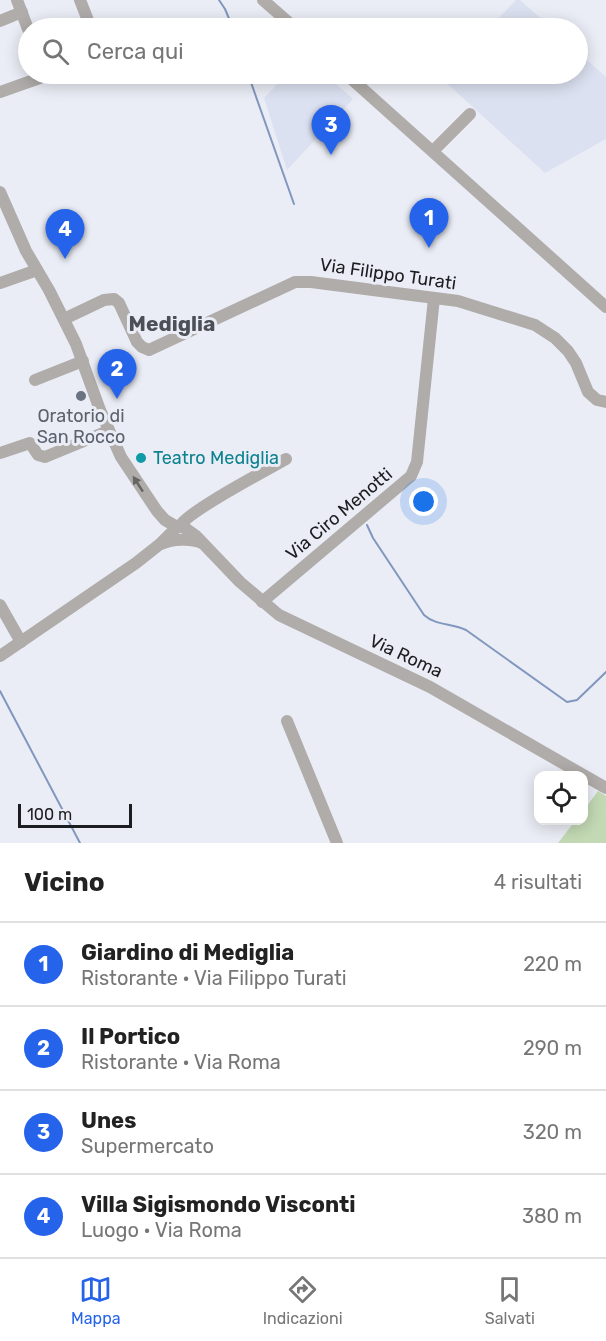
<!DOCTYPE html>
<html lang="it">
<head>
<meta charset="utf-8">
<style>
  body { margin:0; font-family:Rubik,sans-serif; background:#f2f2f2; color:#222 }
  .controls { position:absolute; right:18px; bottom:18px; display:grid; overflow:hidden; border-radius:12px; box-shadow:0 3px 15px #0003 }
  .controls button { width:54px; height:54px; display:grid; place-items:center; padding:0; border:0; border-bottom:2px solid #e0e0e0; background:#fff; color:#222; font:30px sans-serif }
  .scale { position:absolute; left:18px; bottom:15px; width:114px; box-sizing:border-box; padding-left:6px; border:3px solid #1c1d20; border-top:0; font-size:16px; line-height:21px; white-space:nowrap; color:#1c1d20; -webkit-text-stroke:4px #ebedf6; paint-order:stroke }
  .you { position:absolute; left:424px; top:502px; width:21px; height:21px; margin:-15px; border:4px solid #fff; border-radius:50%; background:#1a73e8; box-shadow:0 0 0 9px #1a73e833 }
  .badge { display:grid; place-items:center; width:39px; height:39px; border-radius:50%; background:#2563eb; color:#fff; font-size:20px; font-weight:700 }
  .pin { position:absolute; translate:-50% -50px; filter:drop-shadow(0 2px 3px #0008) }
  .pin::after { content:''; position:absolute; top:32px; width:21px; height:18px; background:inherit; clip-path:polygon(0 0,100% 0,50% 100%) }
  .list { margin:0; padding:0; list-style:none }
  h2 { display:flex; justify-content:space-between; align-items:center; height:78px; margin:0; padding:0 24px; font-size:26px }
  h2 small { font-size:20px; font-weight:400; color:#767676 }
  .list li { display:grid; grid-template-columns:39px 1fr auto; gap:18px; align-items:center; box-sizing:border-box; height:84px; padding:0 24px; border-top:2px solid #e0e0e0 }
  .list b { display:block; font-size:22px; white-space:nowrap }
  .list p { margin:0; font-size:20px; white-space:nowrap; color:#767676 }
  .list em { font-size:20px; font-style:normal; color:#767676 }
  .icon { flex:none; width:33px; height:33px; fill:none; stroke:currentColor; stroke-width:2; stroke-linecap:round; stroke-linejoin:round }
  .map { position:relative; flex:none; width:606px; height:843px; overflow:hidden }
  .search { position:absolute; background:#fff; box-shadow:0 3px 15px #0003; left:18px; right:18px; top:18px; height:66px; display:flex; align-items:center; gap:15px; box-sizing:border-box; padding:0 21px; border-radius:33px; color:#767676; font-size:22px }
  .sheet { height:414px; background:#fff }
  nav { display:flex; justify-content:space-around; align-items:center; box-sizing:border-box; height:84px; border-top:2px solid #e0e0e0; background:#fff; font-size:16px; color:#767676 }
  nav a { display:grid; justify-items:center; gap:3px }
  nav .on { color:#2563eb }
  .map>svg:first-child { display:block }
  .built { fill:#dce1f1 }
  .green { fill:#c2d9b4 }
  .lines { fill:none; stroke-linecap:round; stroke-linejoin:round }
  .stream { stroke:#8197be; stroke-width:2 }
  .minor { stroke:#b0acaa; stroke-width:12 }
  .oneway { fill:#666465 }
  .worship-dot { fill:#6b7280; stroke:#ebedf6; stroke-width:2 }
  .culture-dot { fill:#0f9aa8; stroke:#ebedf6; stroke-width:2 }
  .labels { text-anchor:middle; stroke-width:6; stroke-linejoin:round; paint-order:stroke }
  .street-label { font-size:18px; fill:#1c1d20; stroke:#ebedf6 }
  .worship-label { font-size:18px; fill:#5b616d; stroke:#ebedf6 }
  .culture-label { font-size:18px; fill:#0d838f; stroke:#ebedf6; text-anchor:start }
  .quarter-label { font-size:21px; font-weight:bold; fill:#4d4f56; stroke:#ebedf6 }
</style>
</head>
<body>
<div class="map">
<svg width="606" height="843" viewBox="0 0 606 843">
  <rect width="100%" height="100%" fill="#ebedf6"/>
  <g class="built">
    <polygon points="516,0 520,0 552,28 489,28"/>
    <polygon points="578,52 606,77 606,139 545,173 442,79 448,74 578,74"/>
    <polygon points="287,74 325,74 353,99 287,170 264,98"/>
  </g>
  <polygon class="green" points="598,791 606,796 606,843 558,843 575,821 584,820 584,810"/>
  <g class="lines">
    <g class="stream">
      <polyline points="219,0 225,9 233,28"/>
      <polyline points="248,74 294,204"/>
      <path d="M367,525L373,538L424,615C436,626 452,623 466,630L567,702L577,700L606,672"/>
      <polyline points="0,691 80,843"/>
    </g>
    <g class="minor">
      <polyline points="17,0 28,29"/>
      <polyline points="80,0 91,28"/>
      <polyline points="263,0 295,28"/>
      <polyline points="0,21 22,12"/>
      <polyline points="346,74 606,307"/>
      <polyline points="0,92 51,74"/>
      <polyline points="433,151 470,114"/>
      <polyline points="0,192 26,251 49,290 76,344 100,410 121,457 157,511 165,520 177,527"/>
      <polyline points="0,283 37,270"/>
      <polyline points="64,319 104,300 114,299 119,303 137,342 142,347 149,350 295,282 311,282 458,301 535,325 555,338 568,351 576,363 588,392 597,400 606,402"/>
      <polyline points="35,380 83,361"/>
      <polyline points="0,453 30,443 38,455 45,457 108,431"/>
      <path d="M180,526C188,511 267,470 286,459"/>
      <path d="M161,544C173,539 190,538 202,543"/>
      <polyline points="262,602 411,476 417,462 434,298"/>
      <polyline points="0,605 21,642"/>
      <polyline points="0,656 136,563 160,544 176,528 182,526 196,536 240,582 279,615 430,687 606,788"/>
      <polyline points="287,721 337,843"/>
    </g>
  </g>
  <defs><path id="oneway-solid" d="M-6-.8H1V-3.2L6.5 0L1 3.2V.8H-6Z" transform="scale(1.5)"/></defs>
  <use class="oneway" href="#oneway-solid" transform="translate(138 484) rotate(-123)"/>
  <circle class="worship-dot" cx="81" cy="396" r="6"/>
  <circle class="culture-dot" cx="141" cy="458" r="6"/>
  <g class="labels">
    <g class="street-label">
      <text transform="translate(388 274) rotate(8)" y="6">Via Filippo Turati</text>
      <text transform="translate(339 514) rotate(-40)" y="6">Via Ciro Menotti</text>
      <text transform="translate(406 656) rotate(25)" y="6">Via Roma</text>
    </g>
    <g class="worship-label">
      <text x="81" y="422">Oratorio di<tspan x="81" dy="21">San Rocco</tspan></text>
    </g>
    <g class="culture-label">
      <text x="153" y="464">Teatro Mediglia</text>
    </g>
    <g class="quarter-label">
      <text x="172" y="331">Mediglia</text>
    </g>
  </g>
</svg>
<div class="controls">
<button><svg class="icon" aria-label="locate" viewBox="0 0 24 24"><circle cx="12" cy="12" r="6"/><path d="M12 2v4M12 18v4M2 12h4M18 12h4"/></svg></button>
</div>
<div class="scale">100 m</div>
<div class="you"></div>
<div class="pin badge" style="left:429px;top:248px">1</div>
<div class="pin badge" style="left:117px;top:399px">2</div>
<div class="pin badge" style="left:331px;top:155px">3</div>
<div class="pin badge" style="left:65px;top:259px">4</div>
<div class="search"><svg class="icon" aria-label="search" viewBox="0 0 24 24"><circle cx="10" cy="10" r="6"/><path d="M15 15l6 6"/></svg>Cerca qui</div>
</div>
<section class="sheet">
<h2>Vicino<small>4 risultati</small></h2>
<ul class="list">
<li><span class="badge">1</span><div><b>Giardino di Mediglia</b><p>Ristorante · Via Filippo Turati</p></div><em>220 m</em></li>
<li><span class="badge">2</span><div><b>Il Portico</b><p>Ristorante · Via Roma</p></div><em>290 m</em></li>
<li><span class="badge">3</span><div><b>Unes</b><p>Supermercato</p></div><em>320 m</em></li>
<li><span class="badge">4</span><div><b>Villa Sigismondo Visconti</b><p>Luogo · Via Roma</p></div><em>380 m</em></li>
</ul>
</section>
<nav>
<a class="on"><svg class="icon" aria-label="map" viewBox="0 0 24 24"><path d="M3 6l6-2 6 2 6-2v14l-6 2-6-2-6 2zM9 4v14M15 6v14"/></svg>Mappa</a>
<a><svg class="icon" aria-label="directions" viewBox="0 0 24 24"><path d="M12 3l9 9-9 9-9-9zM9 14v-3h6M13 9l2 2-2 2"/></svg>Indicazioni</a>
<a><svg class="icon" aria-label="saved" viewBox="0 0 24 24"><path d="M7 4h10v16l-5-4-5 4z"/></svg>Salvati</a>
</nav>
</body>
</html>
